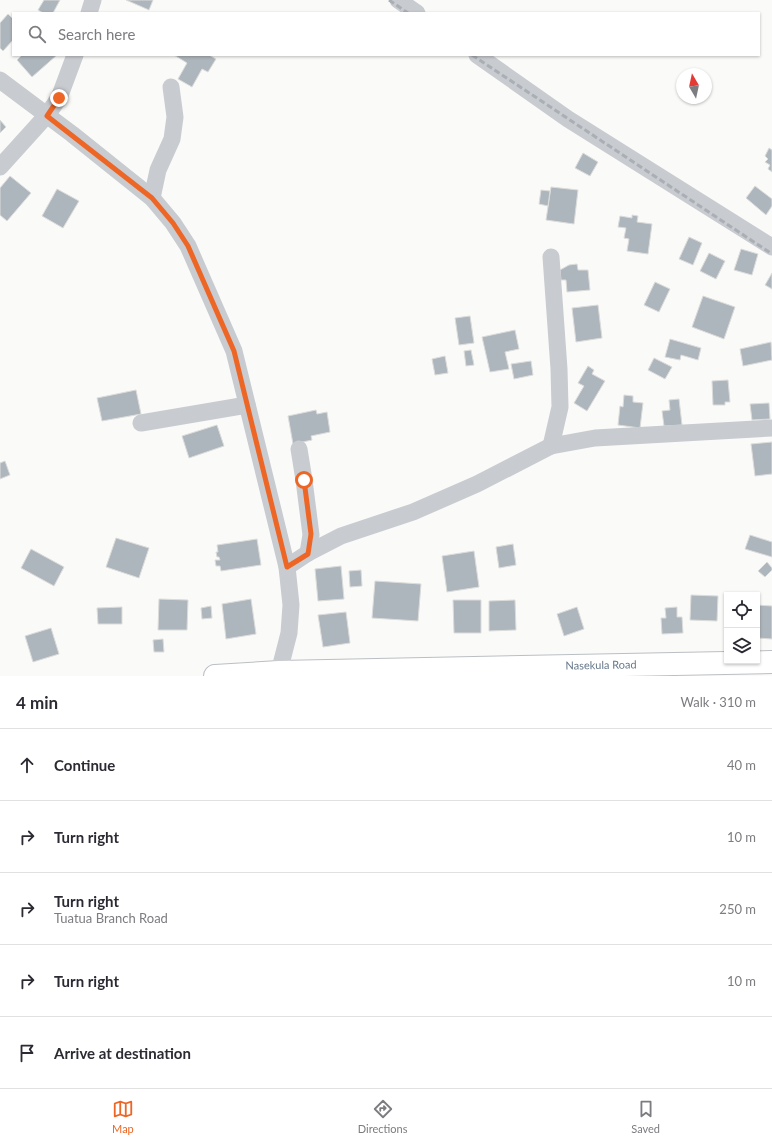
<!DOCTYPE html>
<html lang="en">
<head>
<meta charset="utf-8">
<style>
  body { margin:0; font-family:Lato,sans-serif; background:#f2f2f3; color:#2b2b33 }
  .controls { position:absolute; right:12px; bottom:12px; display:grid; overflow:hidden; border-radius:0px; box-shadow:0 1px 3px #0004 }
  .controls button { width:36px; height:36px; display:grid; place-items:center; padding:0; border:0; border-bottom:1px solid #e1e1e2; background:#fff; color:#2b2b33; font:20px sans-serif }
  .compass { position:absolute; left:676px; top:68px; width:36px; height:36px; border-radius:50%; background:#fff; box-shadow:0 1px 3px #0004; rotate:351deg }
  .stop { position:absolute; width:12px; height:12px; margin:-9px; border:3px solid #ed6625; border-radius:50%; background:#fff }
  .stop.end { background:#ed6625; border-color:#fff; box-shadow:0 1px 4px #0008 }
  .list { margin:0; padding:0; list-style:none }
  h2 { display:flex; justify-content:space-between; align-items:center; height:52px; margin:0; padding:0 16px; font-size:17px }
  h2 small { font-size:13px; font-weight:400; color:#7c7c81 }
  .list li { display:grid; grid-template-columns:26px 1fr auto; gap:12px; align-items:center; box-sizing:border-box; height:72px; padding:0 16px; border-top:1px solid #e1e1e2 }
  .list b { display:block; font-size:15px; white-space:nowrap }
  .list p { margin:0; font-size:13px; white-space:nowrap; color:#7c7c81 }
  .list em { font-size:13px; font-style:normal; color:#7c7c81 }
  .icon { flex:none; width:22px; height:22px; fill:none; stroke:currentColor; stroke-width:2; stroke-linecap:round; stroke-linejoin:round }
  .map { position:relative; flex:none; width:772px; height:676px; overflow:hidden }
  .search { position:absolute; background:#fff; box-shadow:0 1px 3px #0004; left:12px; right:12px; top:12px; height:44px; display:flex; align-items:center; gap:10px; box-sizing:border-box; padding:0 14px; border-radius:0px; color:#7c7c81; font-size:15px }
  .sheet { height:412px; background:#fff }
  nav { display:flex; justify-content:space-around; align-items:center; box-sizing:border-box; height:56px; border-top:1px solid #e1e1e2; background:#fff; font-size:11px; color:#7c7c81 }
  nav a { display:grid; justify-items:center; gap:2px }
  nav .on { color:#ed6625 }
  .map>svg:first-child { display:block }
  .building { fill:#aeb6bd; stroke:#dcdcda }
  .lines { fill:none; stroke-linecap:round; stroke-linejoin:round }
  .major-casing { stroke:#bbbfc3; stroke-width:24 }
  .minor { stroke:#c8cbcf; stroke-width:17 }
  .major { stroke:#fff; stroke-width:22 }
  .rail { stroke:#aaafb6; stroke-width:3; stroke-dasharray:6 3; stroke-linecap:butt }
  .route { stroke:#ed6625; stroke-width:5 }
  .labels { text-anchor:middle; stroke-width:4; stroke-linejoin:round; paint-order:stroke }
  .street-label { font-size:11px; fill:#67788a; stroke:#fff }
</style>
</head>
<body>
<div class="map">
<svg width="772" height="676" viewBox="0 0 772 676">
  <rect width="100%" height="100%" fill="#fafaf8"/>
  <g class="building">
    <polygon points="44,0 60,0 53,13 43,13 38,10"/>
    <polygon points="126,0 153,0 149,10"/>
    <polygon points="8,14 13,19 13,40 3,51 0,48 0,23"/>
    <polygon points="22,55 57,55 32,77 17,60"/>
    <polygon points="174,55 209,55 216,59 208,72 202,69 192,87 178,79 187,63"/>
    <polygon points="0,120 6,127 0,133"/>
    <polygon points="769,148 772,150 772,172 768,169 770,165 765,162 768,159 765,156"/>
    <polygon points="583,153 598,162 590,176 575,168"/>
    <polygon points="10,176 31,193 7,221 0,215 0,188"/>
    <polygon points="755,186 772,199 772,206 766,215 746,198"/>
    <polygon points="551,187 578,190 574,224 546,220"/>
    <polygon points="57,189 79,201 63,228 42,216"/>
    <polygon points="541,190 550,191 548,206 539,204"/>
    <polygon points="632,215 638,216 637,222 652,224 648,254 627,251 629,239 624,238 626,228 618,227 620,216 632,218"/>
    <polygon points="689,237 702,243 693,265 679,259"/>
    <polygon points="741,249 758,254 752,275 734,270"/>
    <polygon points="709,253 725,261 716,279 700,271"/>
    <polygon points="577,264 578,270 588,270 590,290 567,292 566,280 561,280 560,270 569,265"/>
    <polygon points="772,273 772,289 765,285"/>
    <polygon points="655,282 670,289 659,312 644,305"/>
    <polygon points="703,296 735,307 724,339 692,327"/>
    <polygon points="598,305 602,338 576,342 572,308"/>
    <polygon points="470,316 474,343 459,345 455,318"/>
    <polygon points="515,330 519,349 505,352 509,369 490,372 482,337"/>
    <polygon points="670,339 701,348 698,360 681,355 680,360 665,357"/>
    <polygon points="771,342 772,360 743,366 740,349"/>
    <polygon points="471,350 474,365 466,366 464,351"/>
    <polygon points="445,356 448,373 435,375 432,359"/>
    <polygon points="654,358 672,367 665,379 648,370"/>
    <polygon points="531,361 533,375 514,379 511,364"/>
    <polygon points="588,366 594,370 592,374 605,381 587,411 574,403 584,386 578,383"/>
    <polygon points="728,380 730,402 725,402 725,405 713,405 712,381"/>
    <polygon points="136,390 141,414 102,421 97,398"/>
    <polygon points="624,395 633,396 633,402 643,403 640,428 618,425 620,406 623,407"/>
    <polygon points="679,399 682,425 664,426 662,411 670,410 669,400"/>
    <polygon points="769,403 770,419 752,420 750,404"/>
    <polygon points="316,410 317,414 327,412 330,432 311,436 312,440 293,444 288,416"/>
    <polygon points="217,425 224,446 189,458 182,436"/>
    <polygon points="772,442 772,474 755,476 751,444"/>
    <polygon points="5,461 10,475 0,479 0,463"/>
    <polygon points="750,535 772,542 772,557 745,549"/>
    <polygon points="116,538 149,548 139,578 106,567"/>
    <polygon points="257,539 261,565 221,571 220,566 216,566 215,560 220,560 219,557 217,557 216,552 218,552 217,545"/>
    <polygon points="513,544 516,565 499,568 496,547"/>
    <polygon points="31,549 64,567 54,586 21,568"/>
    <polygon points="474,551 479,587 447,592 442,556"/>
    <polygon points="767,562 772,568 772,570 765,577 758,571"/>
    <polygon points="341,566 344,599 318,601 315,569"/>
    <polygon points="361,570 362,586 350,587 349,571"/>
    <polygon points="375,581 421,584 418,621 372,618"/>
    <polygon points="691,595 718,596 717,621 690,620"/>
    <polygon points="159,599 188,600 187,630 158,630"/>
    <polygon points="251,599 256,634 226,639 222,604"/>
    <polygon points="453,600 481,600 481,633 454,633"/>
    <polygon points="515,600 516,630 489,631 489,601"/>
    <polygon points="757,605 772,606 772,639 757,638"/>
    <polygon points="211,606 212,618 202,619 201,608"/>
    <polygon points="122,607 122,624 98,624 97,608"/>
    <polygon points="577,607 584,629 564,636 557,614"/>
    <polygon points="677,607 677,617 682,617 683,633 662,634 661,618 666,618 665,608"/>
    <polygon points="346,612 350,643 323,647 318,615"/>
    <polygon points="51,628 59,654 33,662 25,636"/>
    <polygon points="163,639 164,652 154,652 153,640"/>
  </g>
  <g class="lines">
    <g class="major-casing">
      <polyline id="major" points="215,676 279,672 772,662"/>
    </g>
    <g class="minor">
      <polyline points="398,0 417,13"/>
      <polyline points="89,13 93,0"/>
      <polyline points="477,55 568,119 772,247"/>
      <polyline points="0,80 72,134 152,198 173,223 188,246 234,351 287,567 291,605 289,633 279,672 280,676"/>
      <polyline points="0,167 47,115 59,98 75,55"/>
      <polyline points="152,198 158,170 172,139 175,117 171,87"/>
      <polyline points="551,257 559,369 560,407 551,446"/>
      <polyline points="141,423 247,405"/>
      <polyline points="299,449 304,480 311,535 308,553"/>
      <polyline points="287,567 308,553 341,536 413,512 477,484 551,446 595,438 772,428"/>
    </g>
    <use href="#major" class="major"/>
    <g class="rail">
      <polyline points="389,0 408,13"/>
      <polyline points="472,55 772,254"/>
    </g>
  </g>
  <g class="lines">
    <polyline class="route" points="59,98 47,116 152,198 173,223 188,246 234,351 287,567 308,554 311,534 304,480"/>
  </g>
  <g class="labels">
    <g class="street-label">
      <text transform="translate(601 665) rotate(-1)" y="4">Nasekula Road</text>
    </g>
  </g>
</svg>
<div class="controls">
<button><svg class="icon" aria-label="locate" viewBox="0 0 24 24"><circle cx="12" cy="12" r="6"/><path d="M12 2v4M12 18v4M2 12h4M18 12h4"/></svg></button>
<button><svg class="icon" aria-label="layers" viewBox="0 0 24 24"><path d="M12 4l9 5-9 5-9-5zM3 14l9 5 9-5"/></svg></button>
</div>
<svg class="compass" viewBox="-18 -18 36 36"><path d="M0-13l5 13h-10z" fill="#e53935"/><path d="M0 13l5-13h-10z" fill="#7c7c81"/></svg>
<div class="stop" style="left:304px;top:480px"></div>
<div class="stop end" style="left:59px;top:98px"></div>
<div class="search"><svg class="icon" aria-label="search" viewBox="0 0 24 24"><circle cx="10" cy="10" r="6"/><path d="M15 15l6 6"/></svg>Search here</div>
</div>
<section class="sheet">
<h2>4 min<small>Walk · 310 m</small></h2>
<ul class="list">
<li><svg class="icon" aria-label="ahead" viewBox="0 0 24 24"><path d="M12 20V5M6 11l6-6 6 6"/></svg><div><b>Continue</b></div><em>40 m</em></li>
<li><svg class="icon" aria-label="right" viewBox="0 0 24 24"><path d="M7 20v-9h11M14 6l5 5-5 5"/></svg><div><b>Turn right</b></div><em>10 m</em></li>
<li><svg class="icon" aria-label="right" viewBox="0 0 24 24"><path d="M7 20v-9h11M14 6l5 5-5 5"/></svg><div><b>Turn right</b><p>Tuatua Branch Road</p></div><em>250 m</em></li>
<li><svg class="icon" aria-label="right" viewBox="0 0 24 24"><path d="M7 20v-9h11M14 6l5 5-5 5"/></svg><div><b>Turn right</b></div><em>10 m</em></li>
<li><svg class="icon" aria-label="arrive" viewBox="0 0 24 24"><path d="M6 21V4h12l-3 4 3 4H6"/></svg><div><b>Arrive at destination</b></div></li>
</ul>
</section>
<nav>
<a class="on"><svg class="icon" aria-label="map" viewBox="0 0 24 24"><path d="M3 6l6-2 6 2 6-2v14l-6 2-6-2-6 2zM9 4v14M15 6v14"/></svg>Map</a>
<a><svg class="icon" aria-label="directions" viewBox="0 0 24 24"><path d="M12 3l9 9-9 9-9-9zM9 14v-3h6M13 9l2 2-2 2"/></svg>Directions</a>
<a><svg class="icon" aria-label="saved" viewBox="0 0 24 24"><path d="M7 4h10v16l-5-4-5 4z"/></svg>Saved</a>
</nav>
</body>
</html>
